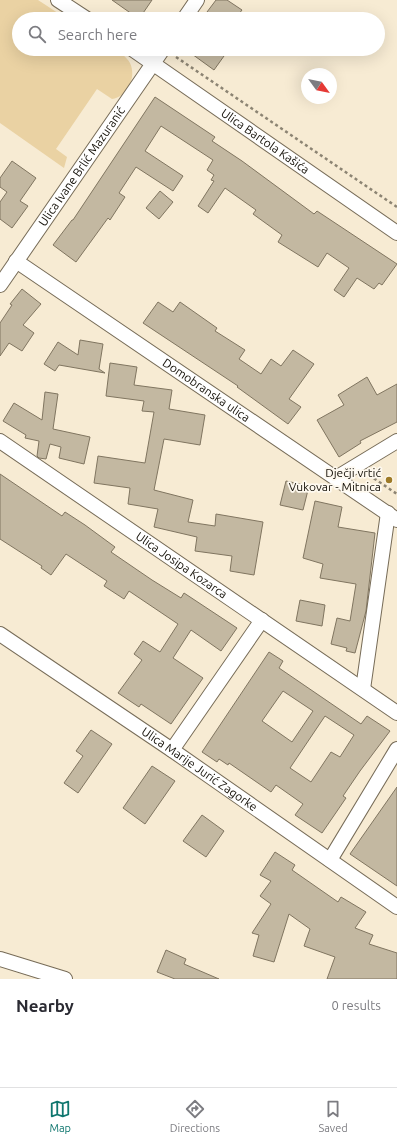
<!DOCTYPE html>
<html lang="en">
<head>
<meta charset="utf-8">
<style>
  body { margin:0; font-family:Ubuntu,sans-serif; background:#f2f2f3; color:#2b2b33 }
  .compass { position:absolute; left:301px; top:68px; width:36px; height:36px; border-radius:50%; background:#fff; box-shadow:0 4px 16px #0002; rotate:123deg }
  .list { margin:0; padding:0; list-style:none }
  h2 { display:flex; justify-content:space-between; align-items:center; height:52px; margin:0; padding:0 16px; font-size:17px }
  h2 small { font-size:13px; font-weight:400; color:#7c7c81 }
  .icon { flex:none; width:22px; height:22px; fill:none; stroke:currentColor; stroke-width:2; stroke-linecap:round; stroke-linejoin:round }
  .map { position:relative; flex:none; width:397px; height:979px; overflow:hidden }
  .search { position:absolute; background:#fff; box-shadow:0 4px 16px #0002; left:12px; right:12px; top:12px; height:44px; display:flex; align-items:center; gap:10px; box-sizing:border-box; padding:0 14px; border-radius:22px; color:#7c7c81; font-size:15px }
  .sheet { height:108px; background:#fff }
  nav { display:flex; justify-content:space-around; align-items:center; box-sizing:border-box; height:56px; border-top:1px solid #e1e1e2; background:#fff; font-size:11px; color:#7c7c81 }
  nav a { display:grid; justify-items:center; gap:2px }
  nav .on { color:#0f766e }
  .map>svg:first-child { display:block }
  .green { fill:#ead2a3 }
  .building { fill:#c3b8a1; stroke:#807560; fill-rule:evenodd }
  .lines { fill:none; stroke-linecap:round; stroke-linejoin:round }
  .street-casing { stroke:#776c58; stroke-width:16 }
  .path { stroke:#8c8473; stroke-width:2.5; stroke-dasharray:3 3; stroke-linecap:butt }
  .street { stroke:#fff; stroke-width:14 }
  .poi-dot { fill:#9e7a26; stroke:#fef9ef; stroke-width:1.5 }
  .labels { text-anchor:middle; stroke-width:3.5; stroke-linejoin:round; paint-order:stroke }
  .street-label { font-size:12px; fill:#151109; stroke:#fef9ef }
  .poi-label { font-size:12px; fill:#151109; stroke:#fef9ef; text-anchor:end }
</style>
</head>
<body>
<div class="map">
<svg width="397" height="979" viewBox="0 0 397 979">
  <rect width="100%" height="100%" fill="#f7ebd3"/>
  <path class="green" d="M0,0H38L67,19H19V49H114C120,53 126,56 130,63C137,78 127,97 112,99L97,89L56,149L67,157L64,168L0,123Z"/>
  <g class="building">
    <polygon points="112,0 152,0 139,19"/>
    <polygon points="216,0 227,0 242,10 235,19 217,19 207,12"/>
    <polygon points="185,49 229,49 214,70"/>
    <polygon points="155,97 215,137 212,141 242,161 314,214 317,211 397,264 382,285 379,283 374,289 357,278 344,297 334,290 349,268 327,253 318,267 278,242 282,235 253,214 256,210 225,188 208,213 198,206 214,181 211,180 214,175 207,170 213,160 161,126 145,151 183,176 173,191 136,167 119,193 125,197 110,220 108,218 76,262 53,245 72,220 73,220"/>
    <polygon points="12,161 36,178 20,201 28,206 12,228 0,219 0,202 7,192 0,187 0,178"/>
    <polygon points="160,191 173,202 159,219 146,208"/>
    <polygon points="22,289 41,304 23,325 34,333 22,351 9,343 0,356 0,323 12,305 10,304"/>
    <polygon points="158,302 173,312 180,302 217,328 215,331 245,350 239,359 261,374 271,359 281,366 293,350 314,364 289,399 301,407 288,424 237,387 238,386 143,323"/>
    <polygon points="80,340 103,344 99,369 105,373 59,365 55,371 44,364 58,342 78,355"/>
    <polygon points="110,363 137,367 134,385 172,390 169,409 205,415 200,445 164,439 154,490 193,500 188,522 215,526 216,514 263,522 254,575 230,571 232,556 195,551 197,537 154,527 158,509 128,504 130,488 94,483 98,456 145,463 154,412 142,411 144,401 106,396"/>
    <polygon points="367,377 377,395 397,384 397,422 360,441 361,443 339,457 317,420 344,405 338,395"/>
    <polygon points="45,392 58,394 53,429 90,437 84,464 59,458 61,447 50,444 46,459 39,458 37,456 39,441 25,438 26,435 3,421 14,403 42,420"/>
    <polygon points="0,474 62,516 65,512 85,525 115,547 111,552 152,580 181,598 184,593 237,628 221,651 191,630 173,658 203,678 171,724 141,704 139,707 118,693 142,660 134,654 143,641 160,652 178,624 129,591 124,599 104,586 107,581 66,554 51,575 41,568 42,566 0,539"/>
    <polygon points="286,481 309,486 303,510 280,505"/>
    <polygon points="315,501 342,507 338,527 375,533 366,611 355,653 346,651 347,648 331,644 337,618 350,621 356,584 320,578 323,564 303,558"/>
    <polygon points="300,600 325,605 322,626 296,621"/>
    <path d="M269,652L283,661L279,668L361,724L367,716L390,731L360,771L343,796L346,798L322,833L295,815L303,804L276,785L271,792L229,763L228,765L219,759L217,762L202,752ZM283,691L313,711L292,742L262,721ZM325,716L354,735L340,757L331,752L311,782L290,768Z"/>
    <polygon points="91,730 112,744 78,793 64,783 83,756 76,751"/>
    <polygon points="152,766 175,781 145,824 123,808"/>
    <polygon points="397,787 397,886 350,854"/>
    <polygon points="202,815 224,831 206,857 183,841"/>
    <polygon points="275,852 295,865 292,870 338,902 341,897 366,912 355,928 373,935 369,944 397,953 397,979 327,979 335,957 304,946 310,929 289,914 274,962 253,956 259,935 252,933 271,904 260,896 271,881 260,875"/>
    <polygon points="166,950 186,959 184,964 219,979 175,979 157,972"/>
  </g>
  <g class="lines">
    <g class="street-casing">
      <g id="street">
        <polyline points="58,0 87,19"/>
        <polyline points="184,19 197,0"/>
        <path id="s1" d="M132,49L397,233"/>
        <path id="s2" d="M16,261L397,520"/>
        <path id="s3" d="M0,285L163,49"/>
        <path id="s4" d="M0,441L397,713"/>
        <polyline points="336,478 397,441"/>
        <path id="s5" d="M0,634L172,750L397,907"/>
        <polyline points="363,689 388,513"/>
        <polyline points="172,750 262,620"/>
        <polyline points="330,860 397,749"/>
        <polyline points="0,959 65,979"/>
      </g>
    </g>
    <g class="path">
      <polyline points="176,57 397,207"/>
      <polyline points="369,475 397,494"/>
    </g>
    <use href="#street" class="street"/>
  </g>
  <circle class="poi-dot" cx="389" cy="480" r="4"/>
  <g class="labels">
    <g class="street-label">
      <text dy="4" stroke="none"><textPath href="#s1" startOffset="162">Ulica Bartola Kašića</textPath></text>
      <text dy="4" stroke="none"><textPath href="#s3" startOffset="144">Ulica Ivane Brlić Mazuranić</textPath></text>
      <text dy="4" stroke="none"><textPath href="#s2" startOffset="230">Domobranska ulica</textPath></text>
      <text dy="4" stroke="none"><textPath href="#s4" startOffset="220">Ulica Josipa Kozarca</textPath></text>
      <text dy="4" stroke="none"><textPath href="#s5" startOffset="241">Ulica Marije Jurić Zagorke</textPath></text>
    </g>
    <g class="poi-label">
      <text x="381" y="477">Dječji vrtić<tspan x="381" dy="14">Vukovar - Mitnica</tspan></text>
    </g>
  </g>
</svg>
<svg class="compass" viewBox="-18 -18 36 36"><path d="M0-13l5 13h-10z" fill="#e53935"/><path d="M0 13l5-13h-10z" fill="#7c7c81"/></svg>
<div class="search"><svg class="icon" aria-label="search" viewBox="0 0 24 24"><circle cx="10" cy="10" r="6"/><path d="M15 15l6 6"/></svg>Search here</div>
</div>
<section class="sheet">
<h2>Nearby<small>0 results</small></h2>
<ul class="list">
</ul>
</section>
<nav>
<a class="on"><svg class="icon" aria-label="map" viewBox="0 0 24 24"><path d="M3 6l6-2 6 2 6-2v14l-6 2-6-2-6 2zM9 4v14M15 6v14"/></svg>Map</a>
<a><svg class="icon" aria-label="directions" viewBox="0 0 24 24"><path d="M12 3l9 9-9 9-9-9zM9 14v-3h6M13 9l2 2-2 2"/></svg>Directions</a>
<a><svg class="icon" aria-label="saved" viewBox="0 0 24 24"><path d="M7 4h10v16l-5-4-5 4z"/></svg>Saved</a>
</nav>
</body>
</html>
